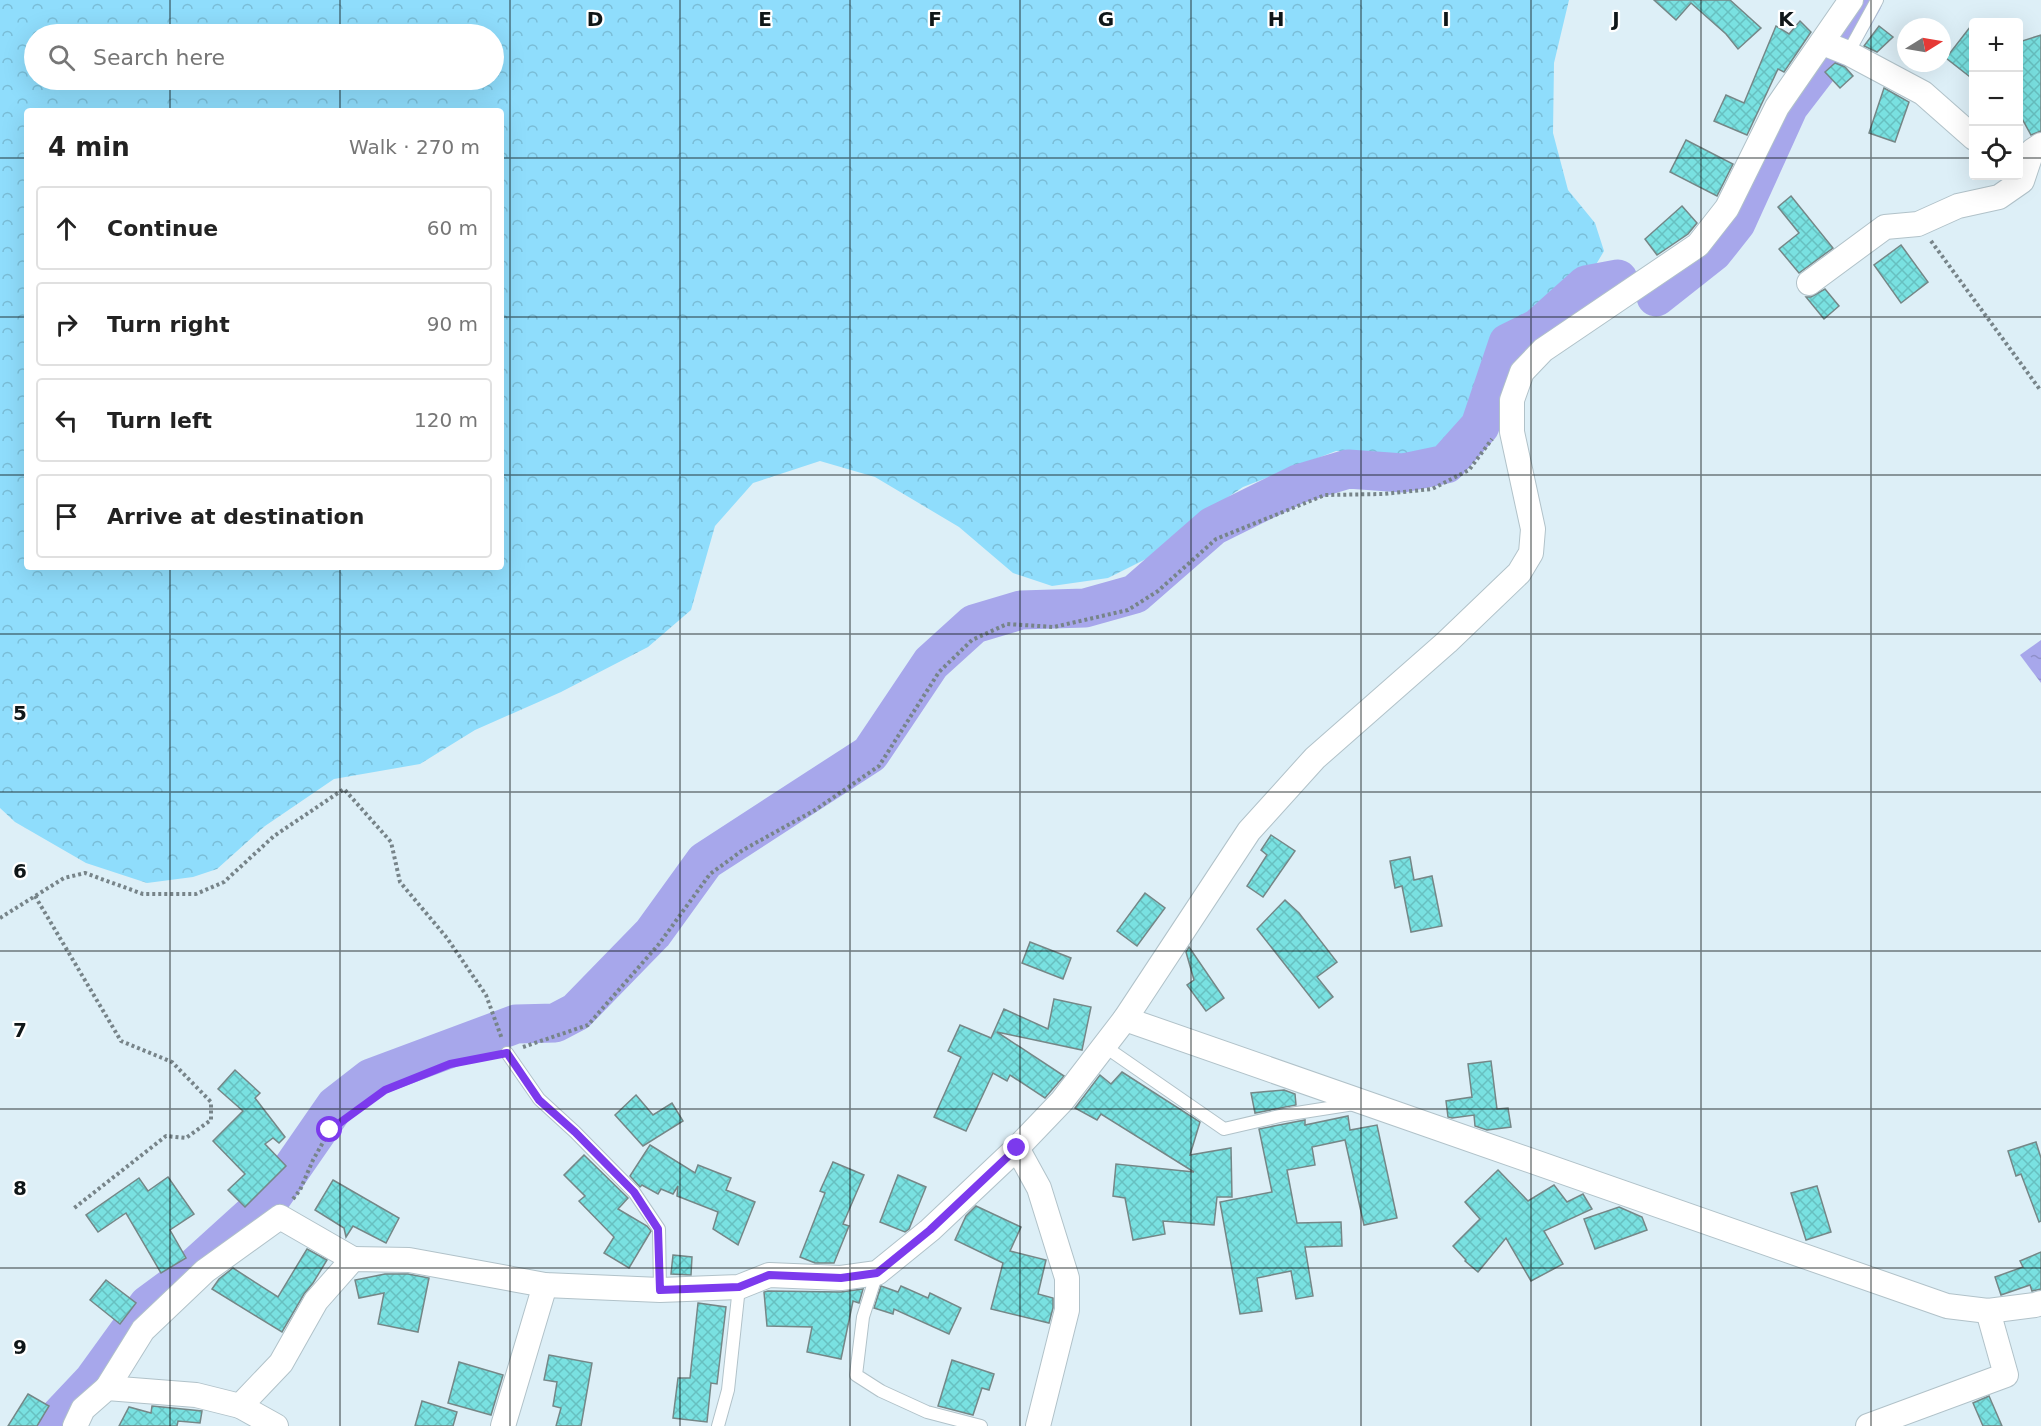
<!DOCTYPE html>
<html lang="en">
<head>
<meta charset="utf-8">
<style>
  body { margin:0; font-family:"DejaVu Sans",sans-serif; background:#f6f6f6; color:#222 }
  .controls { position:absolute; right:18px; top:18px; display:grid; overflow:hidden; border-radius:6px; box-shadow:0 6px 24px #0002 }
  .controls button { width:54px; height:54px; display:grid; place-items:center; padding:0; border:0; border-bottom:2px solid #e0e0e0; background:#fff; color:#222; font:30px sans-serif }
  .compass { position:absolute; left:1897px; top:18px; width:54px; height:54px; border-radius:50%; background:#fff; box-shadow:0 6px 24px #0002; rotate:79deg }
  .stop { position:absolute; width:18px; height:18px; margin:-14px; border:4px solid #7c3aed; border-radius:50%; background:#fff }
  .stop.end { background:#7c3aed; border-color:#fff; box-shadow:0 2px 6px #0008 }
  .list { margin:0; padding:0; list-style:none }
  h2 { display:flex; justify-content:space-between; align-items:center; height:78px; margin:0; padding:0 24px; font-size:26px }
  h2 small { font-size:20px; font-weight:400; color:#767676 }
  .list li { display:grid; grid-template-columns:39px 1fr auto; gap:18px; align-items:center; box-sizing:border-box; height:84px; margin:0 12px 12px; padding:0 12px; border:2px solid #e0e0e0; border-radius:6px }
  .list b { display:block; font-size:22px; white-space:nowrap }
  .list em { font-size:20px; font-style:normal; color:#767676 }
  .icon { flex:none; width:33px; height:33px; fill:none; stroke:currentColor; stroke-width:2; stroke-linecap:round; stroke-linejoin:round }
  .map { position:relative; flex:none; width:2041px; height:1426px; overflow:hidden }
  .search { position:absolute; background:#fff; box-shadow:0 6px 24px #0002; left:24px; top:24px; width:480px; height:66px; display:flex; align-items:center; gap:15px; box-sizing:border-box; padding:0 21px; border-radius:33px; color:#767676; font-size:22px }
  .panel { position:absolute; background:#fff; box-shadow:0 6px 24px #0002; left:24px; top:108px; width:480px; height:462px; border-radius:6px }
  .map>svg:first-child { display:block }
  .forest { fill:url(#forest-crowns); fill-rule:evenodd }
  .water { fill:url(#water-ripples) }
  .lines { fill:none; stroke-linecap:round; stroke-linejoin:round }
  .river { stroke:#a7a7eb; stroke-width:39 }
  .building { fill:url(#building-cross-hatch); stroke:#758787; stroke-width:1.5 }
  .lane-casing { stroke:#b1c2c9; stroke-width:14 }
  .street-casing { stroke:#b1c2c9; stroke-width:26 }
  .path { stroke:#778489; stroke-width:4; stroke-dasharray:3 3; stroke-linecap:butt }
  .lane { stroke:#fff; stroke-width:12 }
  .street { stroke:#fff; stroke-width:24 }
  .route { stroke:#7c3aed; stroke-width:8 }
  .grid { fill:none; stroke:#0f1618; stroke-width:1.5; stroke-opacity:0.55 }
  .grid-label { font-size:20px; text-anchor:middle; font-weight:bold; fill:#0f1618; stroke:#fff; stroke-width:4.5; stroke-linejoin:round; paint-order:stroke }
</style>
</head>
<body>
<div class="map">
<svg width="2041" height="1426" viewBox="0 0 2041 1426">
  <defs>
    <pattern id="forest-crowns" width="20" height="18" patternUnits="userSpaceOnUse" patternTransform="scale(1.5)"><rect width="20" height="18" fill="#8fddfc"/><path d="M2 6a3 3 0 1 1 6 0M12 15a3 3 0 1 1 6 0" fill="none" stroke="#7abdd7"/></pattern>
    <pattern id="water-ripples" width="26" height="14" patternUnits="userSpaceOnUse" patternTransform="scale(1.5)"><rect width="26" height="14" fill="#a7a7eb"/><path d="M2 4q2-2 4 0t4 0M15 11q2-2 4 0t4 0" fill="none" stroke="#8f8fc9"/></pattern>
    <pattern id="building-cross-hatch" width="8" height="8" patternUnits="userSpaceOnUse" patternTransform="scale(1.5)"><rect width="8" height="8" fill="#79e1e1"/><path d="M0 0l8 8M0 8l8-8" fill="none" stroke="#67c0c0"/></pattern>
  </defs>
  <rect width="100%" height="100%" fill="#ddeff7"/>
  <path class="forest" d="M0,0H1569L1554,63L1553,133L1568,190L1595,223L1604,251L1591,273L1552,298L1531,316L1501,331L1465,419L1442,452L1403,458L1364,452L1336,451L1243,487L1184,527L1146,559L1108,578L1052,586L1013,573L959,527L875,477L820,461L753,483L715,526L691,610L648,647L561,692L475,730L420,764L334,779L265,826L217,869L193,877L147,883L86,863L15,822L0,808ZM34,34H494V80H34ZM27,111H501V567H27Z"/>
  <polygon class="water" points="2041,640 2041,683 2020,655"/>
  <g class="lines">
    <g class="river">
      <polyline points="1656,297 1713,252 1736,223 1789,106 1842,37 1863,0"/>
      <polyline points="55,1426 60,1416 93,1381 148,1305 175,1285 272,1197 335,1106 371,1078 516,1024 555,1023 576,1012 653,933 705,861 870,754 931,663 974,624 1021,610 1085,608 1135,594 1213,526 1298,484 1348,469 1403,473 1446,464 1480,426 1508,343 1538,328 1586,285 1618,279"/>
    </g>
  </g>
  <g class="building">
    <polygon points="1654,0 1730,0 1761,28 1738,49 1726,34 1691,3 1676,20"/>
    <polygon points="1800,21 1811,32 1784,72 1778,69 1747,135 1714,121 1726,95 1744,103 1776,26 1789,34"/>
    <polygon points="1974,22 1974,80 1946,58"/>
    <polygon points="1879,26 1893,37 1877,52 1864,46"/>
    <polygon points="2041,35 2041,131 2031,135 2019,113 2019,42"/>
    <polygon points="1835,63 1845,67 1853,76 1840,88 1825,72"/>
    <polygon points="1884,88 1909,102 1895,142 1869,133"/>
    <polygon points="1686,140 1733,164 1717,196 1670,172"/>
    <polygon points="1791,196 1833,248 1799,273 1779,249 1799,233 1778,207"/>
    <polygon points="1682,206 1697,223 1688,234 1657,255 1645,239"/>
    <polygon points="1901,245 1928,282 1901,303 1874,265"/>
    <polygon points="1825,289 1839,306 1824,319 1806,297 1811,297"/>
    <polygon points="1271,835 1295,851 1263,897 1247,886 1267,855 1261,850"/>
    <polygon points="1410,857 1414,880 1432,876 1442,926 1411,932 1402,886 1395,888 1390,861"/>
    <polygon points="1145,893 1165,908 1137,946 1117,931"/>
    <polygon points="1285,900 1299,913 1337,962 1317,977 1333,997 1319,1008 1257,929"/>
    <polygon points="1030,942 1071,958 1063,979 1022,963"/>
    <polygon points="1189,947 1224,998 1206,1011 1187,985 1194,980 1186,952"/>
    <polygon points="1054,999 1091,1007 1082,1050 997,1032 1064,1076 1045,1098 1010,1075 1007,1081 993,1073 966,1131 934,1117 961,1057 948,1051 960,1025 991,1038 1004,1009 1048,1029"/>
    <polygon points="1491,1061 1497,1109 1508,1108 1511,1127 1487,1130 1475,1126 1474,1115 1452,1118 1448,1117 1446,1101 1472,1097 1468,1064"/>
    <polygon points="235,1070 260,1093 255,1098 285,1137 279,1143 273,1138 265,1144 286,1166 245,1207 228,1190 245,1174 213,1141 243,1111 218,1089"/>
    <polygon points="1122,1072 1200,1122 1190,1155 1231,1148 1232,1197 1217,1197 1214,1225 1163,1221 1165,1234 1133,1240 1125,1198 1113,1196 1116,1164 1194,1172 1101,1114 1097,1120 1075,1108 1100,1075 1111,1084"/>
    <polygon points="1284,1090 1295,1094 1296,1105 1255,1113 1251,1093"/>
    <polygon points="636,1095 653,1115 672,1103 683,1121 643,1146 615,1115"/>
    <polygon points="1348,1116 1350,1130 1377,1125 1397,1218 1364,1225 1345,1140 1312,1147 1315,1165 1287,1170 1297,1223 1341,1222 1342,1246 1305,1247 1313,1296 1296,1299 1291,1271 1257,1278 1262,1311 1240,1314 1220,1202 1272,1192 1259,1129 1305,1120 1305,1125"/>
    <polygon points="2036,1142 2041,1158 2041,1221 2039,1222 2021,1174 2016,1176 2008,1151"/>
    <polygon points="650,1145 695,1173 698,1165 731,1178 726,1190 755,1202 738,1245 713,1229 718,1212 677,1196 678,1186 673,1194 661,1189 658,1194 642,1185 640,1187 630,1176"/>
    <polygon points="584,1155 628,1198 618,1209 647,1226 651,1231 629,1268 604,1253 614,1237 579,1201 585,1196 564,1175"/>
    <polygon points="833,1162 864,1175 843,1224 849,1226 834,1263 815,1263 800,1257 825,1193 820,1191"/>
    <polygon points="1498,1170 1528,1201 1554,1185 1567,1202 1583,1194 1592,1209 1544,1231 1563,1264 1531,1281 1506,1238 1478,1272 1465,1261 1466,1260 1453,1246 1480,1219 1465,1202"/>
    <polygon points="898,1175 926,1187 909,1229 905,1232 880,1222"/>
    <polygon points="168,1177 194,1214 170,1230 186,1258 161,1273 126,1213 98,1232 86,1215 139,1178 148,1191"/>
    <polygon points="333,1180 399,1218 386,1243 353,1226 346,1237 344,1228 315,1210"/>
    <polygon points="1817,1186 1831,1232 1806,1240 1791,1193"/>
    <polygon points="976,1206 1021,1227 1010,1251 1046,1260 1038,1294 1053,1298 1053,1308 1049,1323 991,1309 1003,1263 955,1240 966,1216"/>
    <polygon points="1619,1207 1642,1217 1647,1230 1595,1249 1584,1219"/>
    <polygon points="307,1249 327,1260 313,1283 304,1294 282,1332 212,1289 219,1279 233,1268 278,1297"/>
    <polygon points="2041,1252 2041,1289 2032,1291 2030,1285 2001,1295 1995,1277 2023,1267 2020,1261"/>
    <polygon points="673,1255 692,1257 691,1275 671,1274"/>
    <polygon points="385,1274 408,1274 429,1278 418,1332 378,1324 384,1293 359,1298 355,1280"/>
    <polygon points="106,1280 136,1303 120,1324 90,1300"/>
    <polygon points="881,1286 898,1292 901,1286 928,1298 930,1293 961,1308 949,1334 894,1309 893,1314 874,1308"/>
    <polygon points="863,1289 859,1303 853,1301 841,1359 807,1352 812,1327 767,1326 764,1292 768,1291 841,1292"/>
    <polygon points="698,1303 726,1307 717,1384 711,1383 707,1422 673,1418 678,1378 690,1378"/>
    <polygon points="549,1355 592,1363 581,1426 556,1426 561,1408 553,1406 557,1382 544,1380"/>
    <polygon points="952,1360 994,1374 989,1390 982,1388 973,1415 938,1406"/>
    <polygon points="459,1362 503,1375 491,1415 448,1403"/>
    <polygon points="28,1394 49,1406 37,1426 8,1426"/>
    <polygon points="1989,1396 2002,1426 1983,1426 1973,1403"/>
    <polygon points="422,1401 457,1412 453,1426 415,1426"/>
    <polygon points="152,1406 202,1411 200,1423 178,1421 177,1426 119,1426 129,1407 151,1413"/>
  </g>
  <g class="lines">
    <g class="lane-casing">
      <g id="lane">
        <polyline points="1848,53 1877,0"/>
        <polyline points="1104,1046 1224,1129 1284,1115 1354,1104"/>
        <polyline points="507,1053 539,1099 575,1132 634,1192 659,1229 660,1290"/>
        <polyline points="877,1273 863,1317 856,1375 881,1391 927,1412 981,1426"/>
        <polyline points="718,1426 728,1390 739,1287"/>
      </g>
    </g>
    <g class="street-casing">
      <g id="street">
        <polyline points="1823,43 1848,53 1923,93 1974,138"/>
        <polyline points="1809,283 1885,227 1918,224 1958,206 1999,197 2022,181 2032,151 2041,145"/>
        <polyline points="1125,1019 1947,1306 1988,1311 2035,1305 2041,1303"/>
        <polyline points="1017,1148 1039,1188 1067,1278 1067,1310 1038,1426"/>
        <polyline points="107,1388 143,1330 205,1271 280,1217 353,1259"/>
        <polyline points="240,1406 276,1426"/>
        <polyline points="75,1426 83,1409 107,1388 196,1395 240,1406 281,1363 316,1301 353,1259 409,1260 545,1285 660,1290 739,1287 769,1275 841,1278 877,1273 930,1230 1017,1148 1062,1101 1125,1019 1249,831 1315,758 1447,642 1519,573 1531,553 1533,529 1512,432 1512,400 1522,372 1543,350 1698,245 1727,208 1777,107 1851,0"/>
        <polyline points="503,1426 545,1285"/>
        <polyline points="1868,1426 2006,1375 1988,1311"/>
      </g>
    </g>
    <g class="path">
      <polyline points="1931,241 2041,391"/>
      <polyline points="35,896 121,1041 172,1062 211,1102 211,1120 186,1138 166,1136 73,1209"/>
      <polyline points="0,918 64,878 85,873 143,894 196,894 224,882 274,836 344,789 391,842 400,882 447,938 486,995 502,1039"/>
      <polyline points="523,1047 588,1025 659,944 710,874 743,850 815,810 879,766 939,672 972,640 1007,624 1054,627 1128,610 1158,591 1216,539 1325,495 1383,494 1432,489 1469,470 1492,439"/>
      <polyline points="293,1199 300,1190 313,1160 330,1130 385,1091 450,1064 492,1056"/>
    </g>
    <use href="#lane" class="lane"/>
    <use href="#street" class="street"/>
  </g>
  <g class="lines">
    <polyline class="route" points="330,1130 385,1090 450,1064 507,1053 539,1100 575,1132 634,1192 658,1229 660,1290 739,1287 769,1275 841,1278 877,1273 930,1230 1017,1148"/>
  </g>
  <path class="grid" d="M170,0V34M340,0V34M510,0V1426M680,0V1426M850,0V1426M1020,0V1426M1191,0V1426M1361,0V1426M1531,0V1426M1701,0V1426M1871,0V1426M170,80V111M340,80V111M0,158H27M501,158H1974M2018,158H2041M0,317H27M501,317H2041M0,475H27M501,475H2041M170,567V1426M340,567V1426M0,634H2041M0,792H2041M0,951H2041M0,1109H2041M0,1268H2041"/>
  <g class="grid-label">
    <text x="595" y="26">D</text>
    <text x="765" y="26">E</text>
    <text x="935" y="26">F</text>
    <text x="1106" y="26">G</text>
    <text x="1276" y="26">H</text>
    <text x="1446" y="26">I</text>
    <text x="1616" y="26">J</text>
    <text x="1786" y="26">K</text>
    <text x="20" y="720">5</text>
    <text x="20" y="878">6</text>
    <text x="20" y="1037">7</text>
    <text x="20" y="1195">8</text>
    <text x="20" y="1354">9</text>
  </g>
</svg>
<div class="controls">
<button>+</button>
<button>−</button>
<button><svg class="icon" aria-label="locate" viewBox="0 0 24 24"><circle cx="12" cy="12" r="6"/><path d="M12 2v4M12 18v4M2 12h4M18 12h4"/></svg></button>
</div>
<svg class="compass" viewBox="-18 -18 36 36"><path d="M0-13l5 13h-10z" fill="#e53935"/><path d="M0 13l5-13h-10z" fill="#767676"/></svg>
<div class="stop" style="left:330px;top:1130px"></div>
<div class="stop end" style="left:1017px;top:1148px"></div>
<div class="search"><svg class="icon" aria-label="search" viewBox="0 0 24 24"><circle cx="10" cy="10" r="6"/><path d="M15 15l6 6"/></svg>Search here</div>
<section class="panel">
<h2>4 min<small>Walk · 270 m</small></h2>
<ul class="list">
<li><svg class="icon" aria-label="ahead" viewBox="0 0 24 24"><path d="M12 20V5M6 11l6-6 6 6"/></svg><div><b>Continue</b></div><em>60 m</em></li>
<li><svg class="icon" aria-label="right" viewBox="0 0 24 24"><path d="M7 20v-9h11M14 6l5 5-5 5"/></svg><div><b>Turn right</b></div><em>90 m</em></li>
<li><svg class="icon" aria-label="left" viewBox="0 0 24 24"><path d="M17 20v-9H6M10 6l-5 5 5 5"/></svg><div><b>Turn left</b></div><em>120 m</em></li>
<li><svg class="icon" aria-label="arrive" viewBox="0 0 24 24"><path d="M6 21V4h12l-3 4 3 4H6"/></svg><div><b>Arrive at destination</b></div></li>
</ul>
</section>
</div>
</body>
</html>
